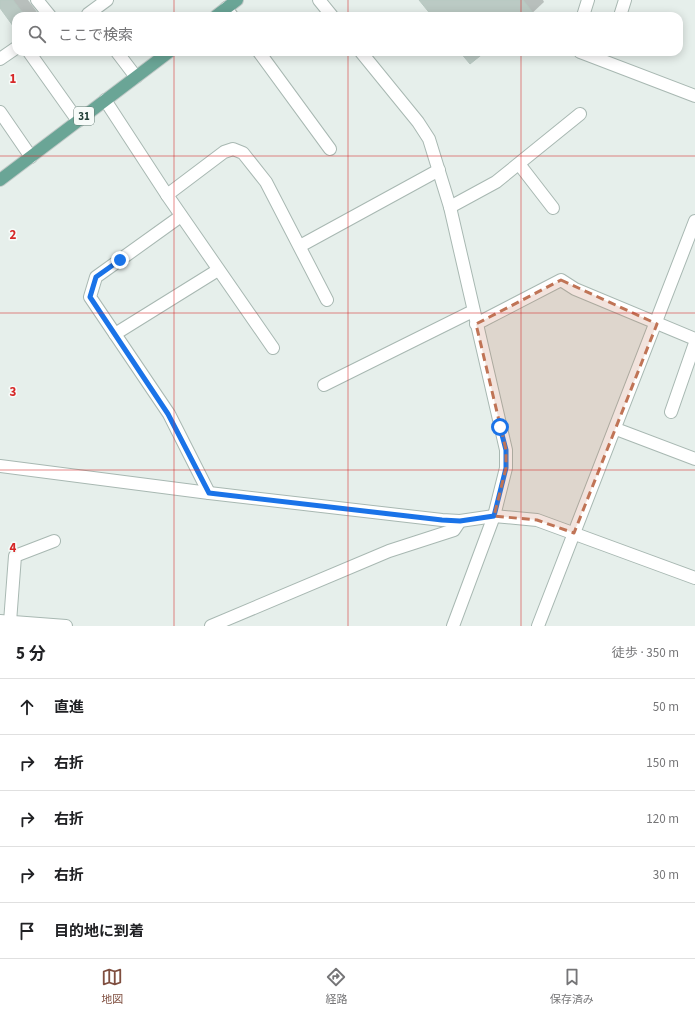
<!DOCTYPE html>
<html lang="ja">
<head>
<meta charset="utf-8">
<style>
  body { margin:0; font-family:"Source Sans 3","Noto Sans JP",sans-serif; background:#f6f6f6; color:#202124 }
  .stop { position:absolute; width:12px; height:12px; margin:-9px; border:3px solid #1a73e8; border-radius:50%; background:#fff }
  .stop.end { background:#1a73e8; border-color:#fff; box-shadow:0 1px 4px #0008 }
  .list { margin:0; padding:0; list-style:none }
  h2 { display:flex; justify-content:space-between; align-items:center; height:52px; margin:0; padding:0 16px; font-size:17px }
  h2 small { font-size:13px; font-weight:400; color:#757577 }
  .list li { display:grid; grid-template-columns:26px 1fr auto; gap:12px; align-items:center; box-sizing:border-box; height:56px; padding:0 16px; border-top:1px solid #e0e0e0 }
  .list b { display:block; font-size:15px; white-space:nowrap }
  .list em { font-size:13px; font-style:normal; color:#757577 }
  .icon { flex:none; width:22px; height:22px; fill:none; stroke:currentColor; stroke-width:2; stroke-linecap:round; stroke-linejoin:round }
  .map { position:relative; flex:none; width:695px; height:626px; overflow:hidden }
  .search { position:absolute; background:#fff; box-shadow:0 2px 10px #0003; left:12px; right:12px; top:12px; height:44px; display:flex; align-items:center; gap:10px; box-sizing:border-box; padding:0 14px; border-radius:12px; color:#757577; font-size:15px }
  .sheet { height:332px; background:#fff }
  nav { display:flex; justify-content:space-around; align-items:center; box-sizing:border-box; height:56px; border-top:1px solid #e0e0e0; background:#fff; font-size:11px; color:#757577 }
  nav a { display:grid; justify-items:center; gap:2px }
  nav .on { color:#7f4e3f }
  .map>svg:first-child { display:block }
  .shadow { fill:#0003 }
  .building { fill:#bbcac4; stroke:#b8c9c2 }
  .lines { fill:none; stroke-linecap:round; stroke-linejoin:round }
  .minor-casing { stroke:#a8b8b2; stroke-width:14 }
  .major-casing { stroke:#c2cac8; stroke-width:14 }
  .minor { stroke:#fff; stroke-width:12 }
  .major { stroke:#6aa596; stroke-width:12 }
  .route { stroke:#1a73e8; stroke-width:5 }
  .marked { fill:#c07456; fill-opacity:0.2; stroke:#c07456; stroke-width:3; stroke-dasharray:8 5; stroke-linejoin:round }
  .grid { fill:none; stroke:#d62828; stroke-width:1; stroke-opacity:0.55 }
  .labels { text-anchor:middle; stroke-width:3; stroke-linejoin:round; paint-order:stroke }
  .shield { fill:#f7fbf9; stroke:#637a73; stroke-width:1 }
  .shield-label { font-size:11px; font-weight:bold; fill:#24423a }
  .grid-label { font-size:13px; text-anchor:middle; font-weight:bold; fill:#d62828; stroke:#f7fbf9; stroke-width:3; stroke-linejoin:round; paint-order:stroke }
</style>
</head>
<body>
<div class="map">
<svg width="695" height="626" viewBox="0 0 695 626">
  <rect width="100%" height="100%" fill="#e6efeb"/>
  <g class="shadow">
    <polygon points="0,0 28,0 40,16 16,16 16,28 0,6"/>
    <polygon points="421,0 543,0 544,2 529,16 433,16"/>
  </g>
  <g class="building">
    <polygon points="0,0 13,0 25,16 16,16 16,30 0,8"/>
    <polygon points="419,0 523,0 534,14 531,16 432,16"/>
    <polygon points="460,52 485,52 470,64"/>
  </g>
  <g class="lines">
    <g class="minor-casing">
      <g id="minor">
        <polyline points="37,0 50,16"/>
        <polyline points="319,0 332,16"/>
        <polyline points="226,8 232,16"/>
        <polyline points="90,16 88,14 107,0"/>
        <polyline points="583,16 588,0"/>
        <polyline points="620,16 625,0"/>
        <polyline points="29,52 78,121"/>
        <polyline points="117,52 136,77"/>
        <polyline points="259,52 330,149"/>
        <polyline points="361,52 418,122 429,139 450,207 506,450 506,468 494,516 453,626"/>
        <polyline points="580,52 695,96"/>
        <polyline points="0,59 16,48"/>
        <polyline points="105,100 167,195 224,152 233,149 243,153 266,182 327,300"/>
        <polyline points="0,112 31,157"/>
        <polyline points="519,164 553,208"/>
        <polyline points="167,195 273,348"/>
        <polyline points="450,207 496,182 580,114"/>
        <polyline points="181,216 96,277 90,297 169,414 209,493"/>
        <polyline points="300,246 439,170"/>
        <polyline points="476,324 561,280 575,289 695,339"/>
        <polyline points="115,334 218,270"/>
        <polyline points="324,385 473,311"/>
        <polyline points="671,412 695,343"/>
        <polyline points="616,429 695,459"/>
        <polyline points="0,466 209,493 442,520 460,521 494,516 537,520 695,578"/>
        <polyline points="0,621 66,626"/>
        <polyline points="10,622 15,556 54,541"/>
        <polyline points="211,626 389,551 454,530 460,521"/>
        <polyline points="538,626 695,221"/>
      </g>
    </g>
    <g class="major-casing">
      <g id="major">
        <polyline points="216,16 237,0"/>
        <polyline points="0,180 169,52"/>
      </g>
    </g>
    <use href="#minor" class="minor"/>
    <use href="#major" class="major"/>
  </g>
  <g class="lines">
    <polyline class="route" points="120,260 96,277 90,297 168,414 209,493 442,520 460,521 494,516 506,468 506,450 500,427"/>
  </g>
  <path class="marked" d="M561,280L657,324L574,533L537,520L494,516L506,468V450L476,324Z"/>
  <path class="grid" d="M174,0V16M348,0V16M521,0V16M174,52V626M348,52V626M521,52V626M0,156H695M0,313H695M0,470H695"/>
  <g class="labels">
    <rect class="shield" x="74" y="107" width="20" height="18" rx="3"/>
    <g class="shield-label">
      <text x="84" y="120">31</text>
    </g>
  </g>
  <g class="grid-label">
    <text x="13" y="83">1</text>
    <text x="13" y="239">2</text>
    <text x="13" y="396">3</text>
    <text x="13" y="552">4</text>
  </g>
</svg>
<div class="stop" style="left:500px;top:427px"></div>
<div class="stop end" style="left:120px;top:260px"></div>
<div class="search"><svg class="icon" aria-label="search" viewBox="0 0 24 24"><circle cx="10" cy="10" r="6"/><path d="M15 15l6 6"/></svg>ここで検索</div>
</div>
<section class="sheet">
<h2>5 分<small>徒歩 · 350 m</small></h2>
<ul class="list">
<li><svg class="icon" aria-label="ahead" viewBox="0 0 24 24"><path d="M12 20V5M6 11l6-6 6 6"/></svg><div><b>直進</b></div><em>50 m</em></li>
<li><svg class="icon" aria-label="right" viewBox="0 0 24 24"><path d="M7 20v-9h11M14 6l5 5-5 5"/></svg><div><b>右折</b></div><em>150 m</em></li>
<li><svg class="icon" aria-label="right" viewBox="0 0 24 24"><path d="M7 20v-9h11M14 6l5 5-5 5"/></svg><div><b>右折</b></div><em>120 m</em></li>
<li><svg class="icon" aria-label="right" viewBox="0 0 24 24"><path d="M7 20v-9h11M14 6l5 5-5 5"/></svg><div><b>右折</b></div><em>30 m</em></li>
<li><svg class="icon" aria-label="arrive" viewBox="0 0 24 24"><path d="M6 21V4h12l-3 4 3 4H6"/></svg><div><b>目的地に到着</b></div></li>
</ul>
</section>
<nav>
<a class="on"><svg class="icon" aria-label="map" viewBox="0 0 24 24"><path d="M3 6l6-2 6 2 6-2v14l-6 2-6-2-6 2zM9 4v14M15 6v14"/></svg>地図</a>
<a><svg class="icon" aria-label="directions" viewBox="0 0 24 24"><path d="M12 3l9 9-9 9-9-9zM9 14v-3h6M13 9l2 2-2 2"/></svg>経路</a>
<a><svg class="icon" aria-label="saved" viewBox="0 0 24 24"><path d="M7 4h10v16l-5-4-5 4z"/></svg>保存済み</a>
</nav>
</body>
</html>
